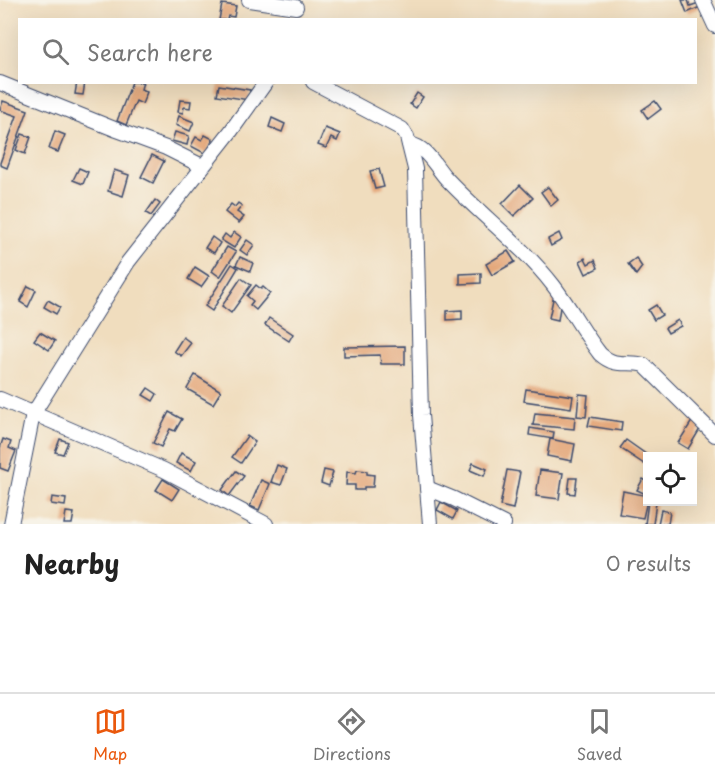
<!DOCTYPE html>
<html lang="en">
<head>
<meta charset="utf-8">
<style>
  body { margin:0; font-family:"Playpen Sans",sans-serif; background:#f6f6f6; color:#222 }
  .controls { position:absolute; right:18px; bottom:18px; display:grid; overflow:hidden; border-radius:0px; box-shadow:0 6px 24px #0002 }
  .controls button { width:54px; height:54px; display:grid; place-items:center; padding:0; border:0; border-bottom:2px solid #e0e0e0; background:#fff; color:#222; font:30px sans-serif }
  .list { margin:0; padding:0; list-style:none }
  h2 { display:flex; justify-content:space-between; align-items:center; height:78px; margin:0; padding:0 24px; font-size:26px }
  h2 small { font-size:20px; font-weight:400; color:#767676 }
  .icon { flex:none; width:33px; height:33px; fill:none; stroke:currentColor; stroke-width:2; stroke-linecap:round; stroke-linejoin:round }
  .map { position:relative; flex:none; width:715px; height:524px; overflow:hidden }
  .search { position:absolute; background:#fff; box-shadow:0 6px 24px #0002; left:18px; right:18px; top:18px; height:66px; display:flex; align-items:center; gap:15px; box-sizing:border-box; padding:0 21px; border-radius:0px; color:#767676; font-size:22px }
  .sheet { height:168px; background:#fff }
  nav { display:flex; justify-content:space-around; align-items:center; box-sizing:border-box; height:84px; border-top:2px solid #e0e0e0; background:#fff; font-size:16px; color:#767676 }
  nav a { display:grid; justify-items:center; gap:3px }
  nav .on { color:#ea580c }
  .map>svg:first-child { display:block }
  .building { fill:#e4a87c }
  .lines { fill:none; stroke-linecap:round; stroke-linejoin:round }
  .street-casing { stroke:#3b496c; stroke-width:16 }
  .street { stroke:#fff; stroke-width:14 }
</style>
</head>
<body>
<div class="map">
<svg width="715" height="524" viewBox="0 0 715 524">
  <rect width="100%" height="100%" fill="#f7f3e8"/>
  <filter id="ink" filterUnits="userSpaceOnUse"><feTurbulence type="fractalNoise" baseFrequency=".0167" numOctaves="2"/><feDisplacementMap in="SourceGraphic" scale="12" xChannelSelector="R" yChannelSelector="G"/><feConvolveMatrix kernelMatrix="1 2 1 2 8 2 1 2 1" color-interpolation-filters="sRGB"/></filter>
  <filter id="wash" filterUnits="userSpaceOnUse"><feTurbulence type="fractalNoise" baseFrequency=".008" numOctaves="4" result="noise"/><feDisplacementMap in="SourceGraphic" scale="24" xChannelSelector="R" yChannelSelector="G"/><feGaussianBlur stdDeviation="1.35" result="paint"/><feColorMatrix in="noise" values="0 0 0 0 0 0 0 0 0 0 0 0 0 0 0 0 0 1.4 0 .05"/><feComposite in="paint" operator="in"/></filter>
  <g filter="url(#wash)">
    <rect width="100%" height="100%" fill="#f0ddbe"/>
    <g id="blocks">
      <g class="building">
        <polygon points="682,0 688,0 690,6 699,3 700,7 687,13"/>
        <polygon points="222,4 236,6 234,17 228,16 227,20 219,20"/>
        <polygon points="77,82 85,82 83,95 75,94"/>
        <polygon points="132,82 143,82 141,89 147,92 142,104 136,101 126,125 117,121"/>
        <polygon points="219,85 250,90 249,100 217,95"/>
        <polygon points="417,93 423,97 416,108 410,104"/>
        <polygon points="180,100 191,101 190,108 184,107 183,113 178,112"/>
        <polygon points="3,101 28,110 7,168 0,165 0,163 17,116 0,110"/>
        <polygon points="655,101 661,109 648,119 642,110"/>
        <polygon points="179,116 194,122 190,131 176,125"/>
        <polygon points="272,118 285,124 282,132 269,127"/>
        <polygon points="325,128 340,134 337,141 331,138 326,148 318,145"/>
        <polygon points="55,131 65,135 58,152 49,149"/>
        <polygon points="175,132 189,136 187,145 172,141"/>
        <polygon points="22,134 31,137 25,154 16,150"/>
        <polygon points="205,135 213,139 206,154 191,146 196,137 202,140"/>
        <polygon points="152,155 164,161 153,183 141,177"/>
        <polygon points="79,168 88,172 83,184 73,180"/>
        <polygon points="379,169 384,187 375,189 370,171"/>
        <polygon points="114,170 129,175 123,196 108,191"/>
        <polygon points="520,185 533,198 514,216 502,204"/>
        <polygon points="548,187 558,200 551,206 541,192"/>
        <polygon points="155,200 160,204 151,216 146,213"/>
        <polygon points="238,203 242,206 237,212 244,217 239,223 225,212 231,204 235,207"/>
        <polygon points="234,232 241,237 234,248 221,240 225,234 230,238"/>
        <polygon points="559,233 562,240 551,246 548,239"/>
        <polygon points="212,237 220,243 214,253 205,248"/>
        <polygon points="247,240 254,245 247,255 240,250"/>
        <polygon points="227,247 236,252 220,277 212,271"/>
        <polygon points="508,251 515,262 492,275 486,264"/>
        <polygon points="240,257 253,263 250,271 236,265"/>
        <polygon points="585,258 588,264 595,260 598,268 586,274 580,261"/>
        <polygon points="636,258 642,267 636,275 628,264"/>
        <polygon points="232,264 238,268 212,311 205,306"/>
        <polygon points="195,267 209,276 201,287 188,279"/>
        <polygon points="481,273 481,283 460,284 460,274"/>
        <polygon points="241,278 251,285 231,313 222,306"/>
        <polygon points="256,285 261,289 263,287 270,293 256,310 250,305 253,301 247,296"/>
        <polygon points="28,286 36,290 28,307 20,302"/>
        <polygon points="553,299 561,301 558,320 549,318"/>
        <polygon points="48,300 60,307 56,314 44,307"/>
        <polygon points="656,305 662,315 654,320 648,310"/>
        <polygon points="462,310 462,319 447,320 447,311"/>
        <polygon points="269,318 293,334 289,341 265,325"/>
        <polygon points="678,320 681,326 668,333 665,328"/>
        <polygon points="40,332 55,341 49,350 34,340"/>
        <polygon points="183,337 191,343 181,356 174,351"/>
        <polygon points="405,346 405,364 381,364 380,355 344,356 344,347"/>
        <polygon points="195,375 221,391 213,404 187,389"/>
        <polygon points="148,388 157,394 153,401 143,395"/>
        <polygon points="526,389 573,396 571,408 524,401"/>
        <polygon points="579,394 588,395 586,417 577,416"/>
        <polygon points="169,412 182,419 175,431 170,429 161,447 153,443"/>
        <polygon points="535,413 575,417 574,429 533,425"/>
        <polygon points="590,417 622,422 621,431 588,426"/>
        <polygon points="694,418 703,424 688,449 678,443"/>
        <polygon points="530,428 554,432 553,439 529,435"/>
        <polygon points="247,436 255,442 241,463 232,457"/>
        <polygon points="3,439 11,442 9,448 16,451 8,471 0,468 0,448"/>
        <polygon points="60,439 68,442 63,454 55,452"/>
        <polygon points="550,439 575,444 572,461 547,456"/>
        <polygon points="626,440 650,457 648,457 644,464 620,448"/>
        <polygon points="181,453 196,461 191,471 176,463"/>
        <polygon points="473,463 487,469 484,476 470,470"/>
        <polygon points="277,465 287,469 281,485 271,482"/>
        <polygon points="324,470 333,472 329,486 321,483"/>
        <polygon points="357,470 367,471 367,474 374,475 373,487 364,487 364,490 355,490 355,485 346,485 347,472 356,473"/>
        <polygon points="507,470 520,472 513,509 500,506"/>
        <polygon points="540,470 563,473 559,499 536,496"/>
        <polygon points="236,471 244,476 229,496 222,490"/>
        <polygon points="570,478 577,478 575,494 568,493"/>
        <polygon points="163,479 179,489 172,500 156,490"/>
        <polygon points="643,479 648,482 648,495 637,490"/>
        <polygon points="261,480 270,484 259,510 250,506"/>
        <polygon points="623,491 648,496 643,518 619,514"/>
        <polygon points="52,497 66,499 65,506 51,504"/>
        <polygon points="441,502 457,511 453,519 437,510"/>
        <polygon points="648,502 656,502 653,524 645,524"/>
        <polygon points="661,510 670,512 668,524 658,524"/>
        <polygon points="66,512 74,513 72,524 64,524"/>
      </g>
    </g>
  </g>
  <g filter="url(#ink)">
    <use href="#blocks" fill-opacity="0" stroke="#3b496c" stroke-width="1.5"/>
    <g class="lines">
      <g class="street-casing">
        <g id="street">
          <polyline points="249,0 296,7"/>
          <polyline points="703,0 715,26"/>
          <polyline points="313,82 402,129 407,137 415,169 421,415 430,524"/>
          <polyline points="0,83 117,130 166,148 202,166"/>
          <path d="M409,144C426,147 434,164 445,177C479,214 522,245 553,285C570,307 583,332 600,354C617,369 626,360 644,365L715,435"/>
          <polyline points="0,399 164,470 266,524"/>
          <polyline points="427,488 454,499 504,524"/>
          <polyline points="11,524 33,414 128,262 231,131 266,82"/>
        </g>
      </g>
      <use href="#street" class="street"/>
    </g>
  </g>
</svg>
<div class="controls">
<button><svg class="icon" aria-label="locate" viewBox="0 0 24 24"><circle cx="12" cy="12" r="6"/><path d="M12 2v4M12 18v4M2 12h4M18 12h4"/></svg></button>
</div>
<div class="search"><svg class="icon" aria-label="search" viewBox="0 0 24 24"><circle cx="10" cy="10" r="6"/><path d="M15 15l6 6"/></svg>Search here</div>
</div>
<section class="sheet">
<h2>Nearby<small>0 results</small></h2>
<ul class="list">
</ul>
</section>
<nav>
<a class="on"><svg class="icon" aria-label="map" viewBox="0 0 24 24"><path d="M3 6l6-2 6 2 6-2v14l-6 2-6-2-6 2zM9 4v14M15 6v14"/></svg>Map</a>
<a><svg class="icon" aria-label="directions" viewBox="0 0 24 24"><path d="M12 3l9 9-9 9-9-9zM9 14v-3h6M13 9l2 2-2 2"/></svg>Directions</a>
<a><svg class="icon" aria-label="saved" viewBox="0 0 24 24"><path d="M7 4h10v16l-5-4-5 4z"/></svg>Saved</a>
</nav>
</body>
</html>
